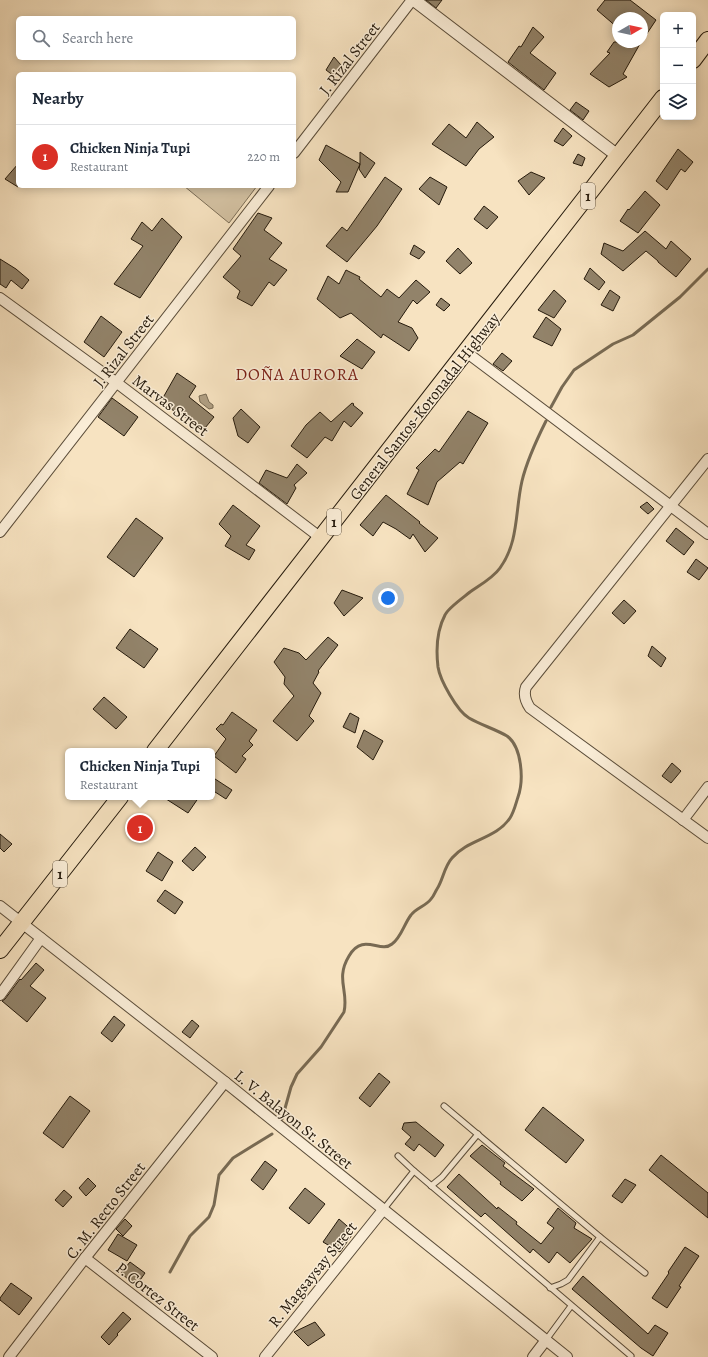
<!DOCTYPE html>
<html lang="en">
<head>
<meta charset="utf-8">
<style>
  body { margin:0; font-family:Alegreya,serif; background:#f2f2f3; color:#1f2937 }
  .controls { position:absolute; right:12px; top:12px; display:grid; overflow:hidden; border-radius:6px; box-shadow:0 2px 10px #0003 }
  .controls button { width:36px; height:36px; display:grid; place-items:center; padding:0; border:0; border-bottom:1px solid #e0e1e3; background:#fff; color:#1f2937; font:20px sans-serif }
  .compass { position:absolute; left:612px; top:12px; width:36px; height:36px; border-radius:50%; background:#fff; box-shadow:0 2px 10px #0003; rotate:81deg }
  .you { position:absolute; left:388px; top:598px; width:14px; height:14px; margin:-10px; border:3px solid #fff; border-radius:50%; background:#1a73e8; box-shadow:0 0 0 6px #1a73e833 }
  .badge { display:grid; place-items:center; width:26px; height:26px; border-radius:50%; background:#d93025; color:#fff; font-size:13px; font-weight:700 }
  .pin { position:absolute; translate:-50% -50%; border:2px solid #fff; box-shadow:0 1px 4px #0006 }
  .popup { position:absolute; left:65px; top:748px; width:150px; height:52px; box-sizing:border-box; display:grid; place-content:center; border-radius:6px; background:#fff; filter:drop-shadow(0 1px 3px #0005); font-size:13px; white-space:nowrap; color:#747a83 }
  .popup b { font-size:15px; color:#1f2937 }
  .popup::after { content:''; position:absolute; left:50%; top:100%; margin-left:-8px; border:8px solid transparent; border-top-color:#fff }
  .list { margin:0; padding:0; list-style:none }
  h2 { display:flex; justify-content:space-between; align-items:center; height:52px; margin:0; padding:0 16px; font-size:17px }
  h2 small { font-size:13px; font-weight:400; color:#747a83 }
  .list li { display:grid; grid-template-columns:26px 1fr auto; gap:12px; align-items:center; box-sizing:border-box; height:64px; padding:0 16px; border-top:1px solid #e0e1e3 }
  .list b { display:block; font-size:15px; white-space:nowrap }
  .list p { margin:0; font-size:13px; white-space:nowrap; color:#747a83 }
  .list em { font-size:13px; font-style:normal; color:#747a83 }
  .icon { flex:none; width:22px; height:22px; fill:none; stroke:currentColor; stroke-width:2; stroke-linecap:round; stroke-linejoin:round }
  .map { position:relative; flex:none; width:708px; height:1357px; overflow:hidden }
  .search { position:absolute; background:#fff; box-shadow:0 2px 10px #0003; left:16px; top:16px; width:280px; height:44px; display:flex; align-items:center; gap:10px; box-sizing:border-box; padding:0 14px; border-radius:6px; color:#747a83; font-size:15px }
  .panel { position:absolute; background:#fff; box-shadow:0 2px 10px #0003; left:16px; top:72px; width:280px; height:116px; border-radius:6px }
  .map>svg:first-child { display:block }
  .green { fill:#d3c1a2; stroke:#7c6e57 }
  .water { fill:#b09f83; stroke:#786a53 }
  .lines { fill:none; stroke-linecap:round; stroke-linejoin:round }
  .stream { stroke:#786a53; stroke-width:3 }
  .building { fill:#92836a; stroke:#251a0c }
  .service-casing { stroke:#5a4c39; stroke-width:7 }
  .minor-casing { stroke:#5a4c39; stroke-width:12 }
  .tertiary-casing { stroke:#5a4c39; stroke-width:14 }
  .trunk-casing { stroke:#251a0c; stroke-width:18 }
  .service { stroke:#faedd7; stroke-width:5 }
  .minor { stroke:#faedd7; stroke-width:10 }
  .tertiary { stroke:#faedd7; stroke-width:12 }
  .trunk { stroke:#f7e3c1; stroke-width:16 }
  .labels { text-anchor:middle; stroke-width:3; stroke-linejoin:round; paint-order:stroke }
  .shield { fill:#faedd7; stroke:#655949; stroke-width:1 }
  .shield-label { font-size:15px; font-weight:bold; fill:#251a0c }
  .street-label { font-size:16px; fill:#251a0c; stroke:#faedd7 }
  .neighbourhood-label { font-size:17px; letter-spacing:1px; fill:#7a1f14; stroke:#faedd7 }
</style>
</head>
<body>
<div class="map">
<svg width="708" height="1357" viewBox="0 0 708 1357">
  <rect width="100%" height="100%" fill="#f7e3c1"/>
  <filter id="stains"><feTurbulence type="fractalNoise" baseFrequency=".005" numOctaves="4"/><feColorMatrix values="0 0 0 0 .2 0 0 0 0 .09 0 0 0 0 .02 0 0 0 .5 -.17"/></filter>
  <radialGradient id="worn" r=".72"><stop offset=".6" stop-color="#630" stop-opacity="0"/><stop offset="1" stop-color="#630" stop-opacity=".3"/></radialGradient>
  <polygon class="green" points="184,186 257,186 229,223"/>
  <polygon class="water" points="206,394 209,402 213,405 213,408 209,409 200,402 199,396"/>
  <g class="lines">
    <g class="stream">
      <polyline points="551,407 562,387 574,370 613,344 633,335 680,297 708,269"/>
      <path d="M282,1119L291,1087L297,1074L321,1047L344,1012C349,991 335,979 349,956C363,932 380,954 392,944C401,938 404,924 411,915C416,908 426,906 431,899C434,896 435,892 437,889C443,880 444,867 452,858C468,839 496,839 510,818C514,812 516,803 518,797C524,780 522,747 507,736C495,729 481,725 469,718C457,711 440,680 438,667C436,650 437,630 445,615C448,608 464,597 470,592C480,585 493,578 500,568C519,542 515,511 522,481C527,460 536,441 546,421"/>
      <polyline points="170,1272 190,1236 209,1217 214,1205 219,1175 233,1158 272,1134"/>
    </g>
  </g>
  <g class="building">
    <polygon points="426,0 442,0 436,8"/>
    <polygon points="605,0 630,0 656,20 642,41 642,18 618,18 618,28 597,10"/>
    <polygon points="533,27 544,37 530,53 556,73 544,90 508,62 519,46 521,47"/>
    <polygon points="614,42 641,42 623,74 627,77 609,87 590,74 610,53 607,52"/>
    <polygon points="334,57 341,65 334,76 326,70"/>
    <polygon points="576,102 589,111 583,120 570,110"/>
    <polygon points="477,122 494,137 479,149 466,166 432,144 449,124 466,138"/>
    <polygon points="563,128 572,136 563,146 554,141"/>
    <polygon points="326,145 360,164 360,152 375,163 365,178 359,169 360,164 348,192 336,192 341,182 319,160"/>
    <polygon points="678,149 693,162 685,172 681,169 667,190 656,181"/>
    <polygon points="578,154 585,158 582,166 573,163"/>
    <polygon points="18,164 18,187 5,179"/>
    <polygon points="531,172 545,178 529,195 518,181"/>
    <polygon points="385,177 402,189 377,226 347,262 326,246 342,227 347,231"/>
    <polygon points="430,177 447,187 439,205 419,189"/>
    <polygon points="645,191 660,205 638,233 620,221 628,209 629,210"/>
    <polygon points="484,206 498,217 487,229 474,219"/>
    <polygon points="258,213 272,218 264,230 282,243 269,259 287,270 274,286 269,282 252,306 237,298 240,291 223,277 241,256 233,249"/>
    <polygon points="162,218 182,237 140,298 114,284 143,246 131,239 142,222 152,231"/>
    <polygon points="645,231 666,249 671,241 691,259 676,277 658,262 658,261 646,251 623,271 601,254 604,243 623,251"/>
    <polygon points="414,245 425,252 419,259 410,254"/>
    <polygon points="458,248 472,263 460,274 446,261"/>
    <polygon points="0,259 16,269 29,280 22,289 11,280 6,288 0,284"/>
    <polygon points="590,268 605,282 599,290 584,279"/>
    <polygon points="346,270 360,277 359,279 381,297 387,289 399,298 416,280 430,292 417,304 413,300 398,322 412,328 418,338 409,351 383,334 381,338 351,313 340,318 317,299 328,276 339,284"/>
    <polygon points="554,290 566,301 554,318 538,310"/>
    <polygon points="610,290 620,297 613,311 601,305"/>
    <polygon points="441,298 450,305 444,311 436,305"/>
    <polygon points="101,316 122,332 104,357 84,342"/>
    <polygon points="546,317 561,329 552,346 533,337"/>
    <polygon points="357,339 375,352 362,369 340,356"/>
    <polygon points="502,353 512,361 503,371 493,364"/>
    <polygon points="177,373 196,386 189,397 214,417 205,428 160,403"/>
    <polygon points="112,398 138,417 124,436 98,417"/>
    <polygon points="352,403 354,404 353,405 363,413 351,427 344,421 332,441 325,437 307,458 291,446 306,425 320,412 331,422"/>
    <polygon points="241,409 260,427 248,443 238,436 233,418"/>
    <polygon points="468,411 488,423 463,464 460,462 437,482 428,505 407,494 419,470 416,468 435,449 439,452"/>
    <polygon points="297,464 307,473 294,485 296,488 287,504 259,483 266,470 287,478"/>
    <polygon points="386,495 420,522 419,523 438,538 425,552 413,534 410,539 396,529 383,522 373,536 360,525"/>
    <polygon points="647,502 654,509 648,514 640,507"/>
    <polygon points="233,505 260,526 246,545 255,550 249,560 225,546 231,536 219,524"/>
    <polygon points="136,518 163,538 134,577 107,557"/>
    <polygon points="676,528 694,542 684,555 666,541"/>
    <polygon points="696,559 708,568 699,580 687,572"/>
    <polygon points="342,590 363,598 344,616 334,603"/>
    <polygon points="624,600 636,611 624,624 612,613"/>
    <polygon points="130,629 158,649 144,668 116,648"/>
    <polygon points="328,637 338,645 318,671 319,672 313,683 321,693 309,716 314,721 297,741 273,721 294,696 284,684 285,677 274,662 284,648 299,653 306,660"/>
    <polygon points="652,646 666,658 661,667 648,656"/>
    <polygon points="104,697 127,717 116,729 93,709"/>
    <polygon points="232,712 257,730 249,741 253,745 242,756 246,759 236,773 214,756 226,739 216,729 221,724 223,725"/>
    <polygon points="350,713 359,718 355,733 343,727"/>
    <polygon points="364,730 383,741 373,760 357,747"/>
    <polygon points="672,763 681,771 671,783 662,776"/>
    <polygon points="212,777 232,790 226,799 212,790"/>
    <polygon points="163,797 199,797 188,813"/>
    <polygon points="0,834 12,844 4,852 0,848"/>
    <polygon points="195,847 206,857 193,871 182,861"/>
    <polygon points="158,852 173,862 162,881 146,871"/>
    <polygon points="165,890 183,902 175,914 157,901"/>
    <polygon points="36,963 44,970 30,986 46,998 27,1022 2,1001 5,999 20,979 21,980"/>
    <polygon points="114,1016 125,1025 112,1042 101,1033"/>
    <polygon points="192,1020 199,1026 190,1038 182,1032"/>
    <polygon points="379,1073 390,1082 370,1107 359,1098"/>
    <polygon points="70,1096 90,1111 63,1148 43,1133"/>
    <polygon points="543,1107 584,1140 566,1163 525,1130"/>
    <polygon points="416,1122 444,1145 435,1157 419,1144 414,1151 405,1144 411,1137 402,1129 404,1123"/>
    <polygon points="482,1145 505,1163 503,1166 534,1189 522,1201 500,1184 501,1182 470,1156"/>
    <polygon points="661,1155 708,1193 708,1218 649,1170"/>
    <polygon points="265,1161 277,1170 263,1190 251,1180"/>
    <polygon points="459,1174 497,1209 498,1207 517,1222 516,1224 541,1244 554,1228 547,1223 558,1208 576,1223 574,1228 592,1239 570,1263 557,1252 549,1263 533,1249 530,1253 485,1213 481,1217 447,1187"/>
    <polygon points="88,1178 96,1186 86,1196 79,1188"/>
    <polygon points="625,1179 636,1185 622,1203 612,1196"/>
    <polygon points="305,1188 325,1204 309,1224 289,1208"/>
    <polygon points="64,1190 72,1197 63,1207 55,1200"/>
    <polygon points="125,1219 132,1226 123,1236 116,1229"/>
    <polygon points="339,1219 354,1232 340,1252 323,1242"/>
    <polygon points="118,1234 137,1245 127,1261 108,1250"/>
    <polygon points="685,1247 699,1256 679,1286 681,1287 667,1308 652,1298 669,1273 668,1272"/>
    <polygon points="130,1262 145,1273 136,1286 121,1273"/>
    <polygon points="583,1276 648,1334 655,1325 668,1333 653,1356 641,1348 572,1289"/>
    <polygon points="11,1283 32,1298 19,1315 0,1300 0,1298"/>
    <polygon points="123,1312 131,1319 117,1334 118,1335 109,1345 101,1337"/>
    <polygon points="315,1322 325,1335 308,1346 294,1332"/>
  </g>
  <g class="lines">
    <g class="service-casing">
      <g id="service">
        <polyline points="444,1106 600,1237 645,1273"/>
        <polyline points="398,1156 414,1171"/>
        <polyline points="431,1186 442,1177 478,1134"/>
        <polyline points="383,1210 414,1171 631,1356"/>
        <polyline points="550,1288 561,1284 568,1280 600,1237"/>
        <polyline points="546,1340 571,1306"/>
      </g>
    </g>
    <g class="minor-casing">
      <g id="minor">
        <polyline points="294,153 412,0"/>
        <polyline points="0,298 117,383 321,538"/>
        <polyline points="466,352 708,534"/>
        <path d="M708,459L526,687C523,695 526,702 530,708L708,838"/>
        <polyline points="0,532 269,186"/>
        <polyline points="683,820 708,787"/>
        <polyline points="0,906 225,1082 567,1357"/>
        <polyline points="0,995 41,938"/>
        <polyline points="85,1258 212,1357"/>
        <polyline points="9,1357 85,1258 225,1082"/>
        <polyline points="265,1357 383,1210"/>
        <polyline points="533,1357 546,1340"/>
      </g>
    </g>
    <g class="tertiary-casing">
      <polyline id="tertiary" points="414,0 618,156"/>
    </g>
    <g class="trunk-casing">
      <g id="trunk">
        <polyline points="693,60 708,40"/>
        <polyline points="155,751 663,98"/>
        <polyline points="0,950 120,797"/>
      </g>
    </g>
    <use href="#service" class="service"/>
    <use href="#minor" class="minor"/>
    <use href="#tertiary" class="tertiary"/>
    <use href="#trunk" class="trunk"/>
  </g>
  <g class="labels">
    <g class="shield">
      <rect x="581" y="183" width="14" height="26" rx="3"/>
      <rect x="327" y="509" width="14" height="26" rx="3"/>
      <rect x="53" y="861" width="14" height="26" rx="3"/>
    </g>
    <g class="shield-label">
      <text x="588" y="201">1</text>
      <text x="334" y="527">1</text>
      <text x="60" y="879">1</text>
    </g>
    <g class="street-label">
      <text transform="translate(349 58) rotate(-52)" y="6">J. Rizal Street</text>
      <text transform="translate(123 350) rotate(-52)" y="6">J. Rizal Street</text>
      <text transform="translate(171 405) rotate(37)" y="6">Marvas Street</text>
      <text transform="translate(424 406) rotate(-52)" y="6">General Santos-Koronadal Highway</text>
      <text transform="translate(294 1119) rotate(39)" y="6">L. V. Balayon Sr. Street</text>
      <text transform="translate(105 1210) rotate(-52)" y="6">C. M. Recto Street</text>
      <text transform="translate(312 1274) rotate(-51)" y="6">R. Magsaysay Street</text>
      <text transform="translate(158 1296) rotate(38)" y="6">P. Cortez Street</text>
    </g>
    <g class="neighbourhood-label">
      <text x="297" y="380">DOÑA AURORA</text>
    </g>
  </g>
  <rect width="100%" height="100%" filter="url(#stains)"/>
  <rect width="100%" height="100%" fill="url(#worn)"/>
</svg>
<div class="controls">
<button>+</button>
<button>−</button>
<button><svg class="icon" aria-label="layers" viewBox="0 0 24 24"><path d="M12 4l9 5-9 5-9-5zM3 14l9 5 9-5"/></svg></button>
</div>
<svg class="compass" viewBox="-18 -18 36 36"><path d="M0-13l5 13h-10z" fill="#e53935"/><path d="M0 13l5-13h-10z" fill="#747a83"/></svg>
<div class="you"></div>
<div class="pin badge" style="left:140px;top:828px">1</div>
<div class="popup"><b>Chicken Ninja Tupi</b>Restaurant</div>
<div class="search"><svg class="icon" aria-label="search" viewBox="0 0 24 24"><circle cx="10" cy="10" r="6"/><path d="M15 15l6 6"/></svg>Search here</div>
<section class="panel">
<h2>Nearby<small></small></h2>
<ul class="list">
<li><span class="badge">1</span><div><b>Chicken Ninja Tupi</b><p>Restaurant</p></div><em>220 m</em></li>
</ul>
</section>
</div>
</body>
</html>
